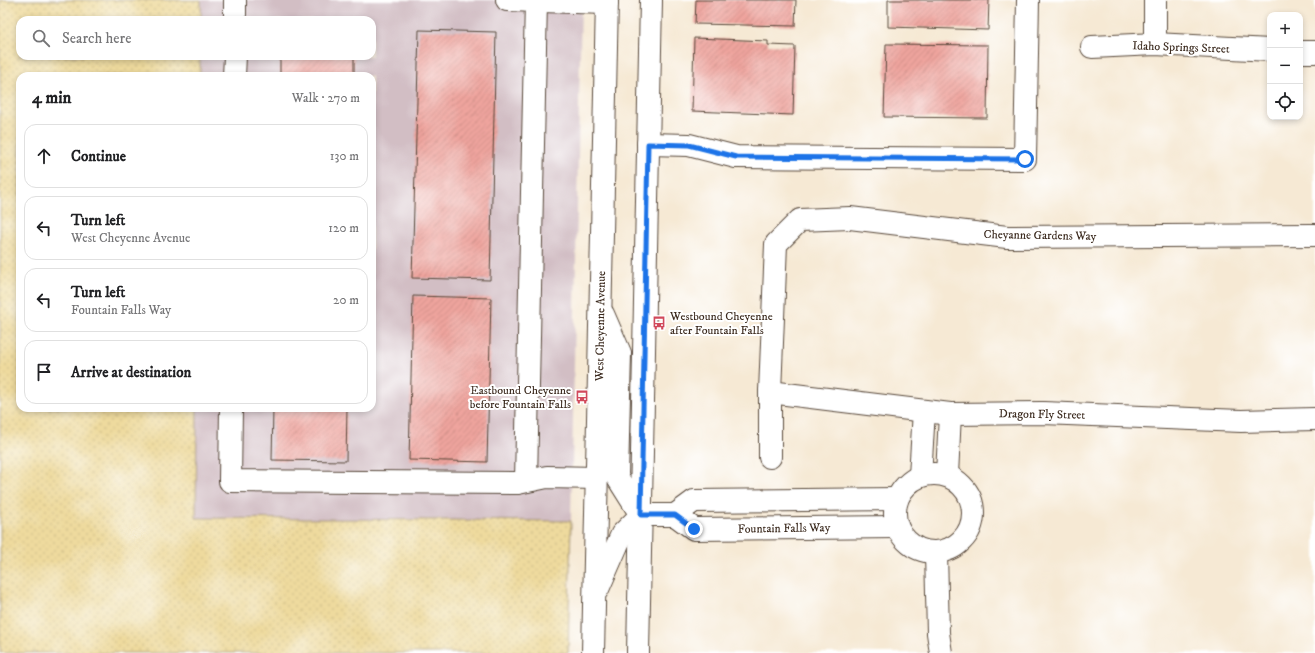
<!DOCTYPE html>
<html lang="en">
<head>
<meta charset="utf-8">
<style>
  body { margin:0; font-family:"IM FELL DW Pica",serif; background:#f2f2f2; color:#202124 }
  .controls { position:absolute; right:12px; top:12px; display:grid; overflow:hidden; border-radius:8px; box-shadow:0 2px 6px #0003 }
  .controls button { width:36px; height:36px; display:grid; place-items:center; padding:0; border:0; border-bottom:1px solid #e0e0e0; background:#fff; color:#202124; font:20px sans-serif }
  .stop { position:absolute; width:12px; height:12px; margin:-9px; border:3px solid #1a73e8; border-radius:50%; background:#fff }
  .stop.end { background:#1a73e8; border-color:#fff; box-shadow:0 1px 4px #0008 }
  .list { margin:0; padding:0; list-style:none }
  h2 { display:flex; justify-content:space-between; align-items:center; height:52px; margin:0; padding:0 16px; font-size:17px }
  h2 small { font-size:13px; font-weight:400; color:#757577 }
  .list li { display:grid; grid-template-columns:26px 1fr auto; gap:12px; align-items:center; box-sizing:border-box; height:64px; margin:0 8px 8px; padding:0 8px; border:1px solid #e0e0e0; border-radius:12px }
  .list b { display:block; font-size:15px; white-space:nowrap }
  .list p { margin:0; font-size:13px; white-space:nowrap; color:#757577 }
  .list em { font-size:13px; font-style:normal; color:#757577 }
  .icon { flex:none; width:22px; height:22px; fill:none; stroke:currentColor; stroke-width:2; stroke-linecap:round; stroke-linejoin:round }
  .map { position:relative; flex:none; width:1315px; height:653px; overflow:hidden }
  .search { position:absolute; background:#fff; box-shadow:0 2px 6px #0003; left:16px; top:16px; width:360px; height:44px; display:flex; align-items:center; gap:10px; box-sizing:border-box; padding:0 14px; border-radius:12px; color:#757577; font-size:15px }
  .panel { position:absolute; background:#fff; box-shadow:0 2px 6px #0003; left:16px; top:72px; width:360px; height:340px; border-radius:12px }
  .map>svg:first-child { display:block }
  .industrial { fill:#d2bec4 }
  .sand { fill:url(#sand-dots); stroke:#94825e }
  .building { fill:url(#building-hatch) }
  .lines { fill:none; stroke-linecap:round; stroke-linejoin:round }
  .minor-casing { stroke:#574739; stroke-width:24 }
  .major-casing { stroke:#574739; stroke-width:24 }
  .minor { stroke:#fff; stroke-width:22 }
  .major { stroke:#fff; stroke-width:22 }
  .route { stroke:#1a73e8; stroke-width:5 }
  .labels { text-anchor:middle; stroke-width:4; stroke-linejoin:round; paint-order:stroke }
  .street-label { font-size:12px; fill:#3b2a1e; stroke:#fff }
  .poi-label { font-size:12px; fill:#3b2a1e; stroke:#fff; text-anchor:start }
</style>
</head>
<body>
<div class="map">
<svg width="1315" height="653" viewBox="0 0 1315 653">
  <defs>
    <pattern id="sand-dots" width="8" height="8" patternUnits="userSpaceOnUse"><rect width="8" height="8" fill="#eeda9e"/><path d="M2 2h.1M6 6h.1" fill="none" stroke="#cdbb88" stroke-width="1.8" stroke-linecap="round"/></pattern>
    <pattern id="building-hatch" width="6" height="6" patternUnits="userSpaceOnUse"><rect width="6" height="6" fill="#efa49e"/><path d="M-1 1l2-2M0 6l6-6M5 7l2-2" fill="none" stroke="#c38680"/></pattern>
  </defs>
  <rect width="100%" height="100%" fill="#fff"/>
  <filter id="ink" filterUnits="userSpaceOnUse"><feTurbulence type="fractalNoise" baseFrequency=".025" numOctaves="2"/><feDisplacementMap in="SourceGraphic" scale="8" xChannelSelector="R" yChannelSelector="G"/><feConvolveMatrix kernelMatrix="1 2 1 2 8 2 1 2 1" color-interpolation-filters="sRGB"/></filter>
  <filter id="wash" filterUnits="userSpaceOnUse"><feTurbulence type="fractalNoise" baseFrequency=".012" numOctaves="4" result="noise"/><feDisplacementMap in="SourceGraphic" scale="16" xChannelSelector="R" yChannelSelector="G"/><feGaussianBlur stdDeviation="0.9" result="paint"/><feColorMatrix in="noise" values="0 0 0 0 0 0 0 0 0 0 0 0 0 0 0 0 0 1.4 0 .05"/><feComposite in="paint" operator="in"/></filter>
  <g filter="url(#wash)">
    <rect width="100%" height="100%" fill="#f6e9d4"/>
    <polygon class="industrial" points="201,0 581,0 571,521 195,518 197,408 372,408 372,76 200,76 200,56 372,56 372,20 201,20"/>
    <polygon class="sand" points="0,0 201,0 201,20 20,20 20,56 200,56 200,76 20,76 20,408 197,408 196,518 571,521 568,653 0,653"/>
    <g id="blocks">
      <g class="building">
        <polygon points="696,0 796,0 795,26 695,24"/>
        <polygon points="888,0 989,0 988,30 888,27"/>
        <polygon points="419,30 496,32 490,280 412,278"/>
        <polygon points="694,38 768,41 768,45 795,46 793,115 692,111"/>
        <polygon points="886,44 988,45 987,118 884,117"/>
        <rect x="280" y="56" width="74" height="20"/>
        <polygon points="413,296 491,298 487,462 409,460"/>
        <polygon points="273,408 347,408 346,461 272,460"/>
      </g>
    </g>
  </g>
  <g filter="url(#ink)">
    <use href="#blocks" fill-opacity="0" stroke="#574739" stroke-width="1"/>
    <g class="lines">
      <g class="minor-casing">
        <g id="minor">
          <polyline points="507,0 607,3"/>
          <polyline points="1155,0 1155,44"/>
          <polyline points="235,20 235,0"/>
          <polyline points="1092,47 1155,44 1270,50"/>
          <polyline points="1300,52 1315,52"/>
          <polyline points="234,76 235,56"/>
          <polyline points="648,144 689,145 736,157 1025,159 1028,0"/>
          <polyline points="770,392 950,414 1043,413 1241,421 1315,419"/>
          <polyline points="231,408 230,481 518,483 547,477 597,478"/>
          <polyline points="770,457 770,392 776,244 800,220 850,218 1007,237 1315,235"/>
          <circle cx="934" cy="513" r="39"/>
          <polyline points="947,475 950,414"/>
          <polyline points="920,476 924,411"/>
          <polyline points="526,481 536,0"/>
          <polyline points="641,515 675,515 694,501 897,499"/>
          <polyline points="675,515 694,529 897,527"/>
          <polyline points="936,553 938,633 941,653"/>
        </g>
      </g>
      <g class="major-casing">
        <g id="major">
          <polyline points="603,314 620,353 617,477 641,515"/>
          <polyline points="598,589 622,534 641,515"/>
          <polyline points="593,653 607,0"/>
          <polyline points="638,653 651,0"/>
        </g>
      </g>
      <use href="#minor" class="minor"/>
      <use href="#major" class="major"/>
    </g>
  </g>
  <g class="lines" filter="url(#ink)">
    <polyline class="route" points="694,529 675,515 641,515 648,144 689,145 736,157 1025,159"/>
  </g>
  <defs>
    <g id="bus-bare" transform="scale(1.08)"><path d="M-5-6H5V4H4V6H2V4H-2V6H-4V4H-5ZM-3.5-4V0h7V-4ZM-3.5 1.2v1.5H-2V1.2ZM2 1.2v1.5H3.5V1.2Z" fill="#d1495b" stroke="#fff" stroke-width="2.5" paint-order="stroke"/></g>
  </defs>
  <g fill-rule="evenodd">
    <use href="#bus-bare" x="659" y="323"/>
    <use href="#bus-bare" x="582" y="397"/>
  </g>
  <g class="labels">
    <g class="street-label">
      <text transform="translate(1181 47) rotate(2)" y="4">Idaho Springs Street</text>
      <text transform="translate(1040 235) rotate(1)" y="4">Cheyanne Gardens Way</text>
      <text transform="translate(600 326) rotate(-89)" y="4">West Cheyenne Avenue</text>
      <text transform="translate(1042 414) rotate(1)" y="4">Dragon Fly Street</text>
      <text transform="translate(784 528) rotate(-1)" y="4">Fountain Falls Way</text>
    </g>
    <g class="poi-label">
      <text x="670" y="320">Westbound Cheyenne<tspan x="670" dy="14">after Fountain Falls</tspan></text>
      <text x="571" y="394" text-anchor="end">Eastbound Cheyenne<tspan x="571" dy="14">before Fountain Falls</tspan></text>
    </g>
  </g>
</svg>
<div class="controls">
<button>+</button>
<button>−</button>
<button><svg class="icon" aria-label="locate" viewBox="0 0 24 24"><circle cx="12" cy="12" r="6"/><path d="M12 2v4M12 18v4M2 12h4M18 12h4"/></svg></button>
</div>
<div class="stop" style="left:1025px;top:159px"></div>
<div class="stop end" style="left:694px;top:529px"></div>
<div class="search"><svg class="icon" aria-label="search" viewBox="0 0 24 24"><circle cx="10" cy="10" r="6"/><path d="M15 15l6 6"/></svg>Search here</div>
<section class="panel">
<h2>4 min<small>Walk · 270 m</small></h2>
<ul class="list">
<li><svg class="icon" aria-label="ahead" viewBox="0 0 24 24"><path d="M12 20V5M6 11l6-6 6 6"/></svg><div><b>Continue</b></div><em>130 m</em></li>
<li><svg class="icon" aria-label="left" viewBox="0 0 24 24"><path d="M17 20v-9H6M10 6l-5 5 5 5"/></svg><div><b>Turn left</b><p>West Cheyenne Avenue</p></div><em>120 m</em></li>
<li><svg class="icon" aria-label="left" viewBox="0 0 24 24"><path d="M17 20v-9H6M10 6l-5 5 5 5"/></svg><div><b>Turn left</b><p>Fountain Falls Way</p></div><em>20 m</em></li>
<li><svg class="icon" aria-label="arrive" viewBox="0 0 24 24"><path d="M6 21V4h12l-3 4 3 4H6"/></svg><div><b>Arrive at destination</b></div></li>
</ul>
</section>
</div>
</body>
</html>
